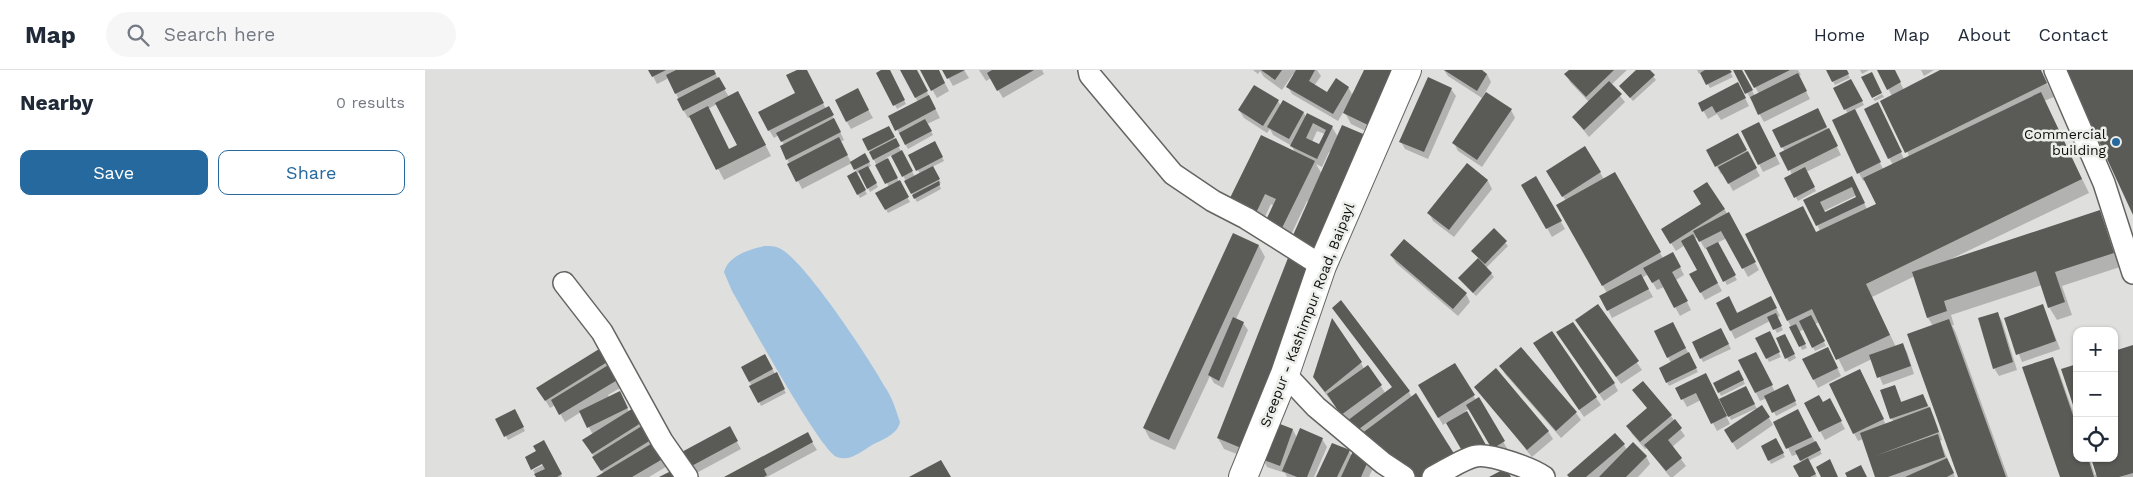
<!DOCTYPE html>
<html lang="en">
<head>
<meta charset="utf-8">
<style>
  body { margin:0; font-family:"Work Sans",sans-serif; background:#f6f6f7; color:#1f2937 }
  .controls { position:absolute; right:15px; bottom:15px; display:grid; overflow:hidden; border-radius:10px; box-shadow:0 1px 4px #0004 }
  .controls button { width:45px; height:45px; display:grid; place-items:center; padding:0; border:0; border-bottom:1px solid #e0e1e3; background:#fff; color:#1f2937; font:25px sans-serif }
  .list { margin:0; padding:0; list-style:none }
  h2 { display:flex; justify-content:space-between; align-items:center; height:65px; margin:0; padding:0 20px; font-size:21px }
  h2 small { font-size:16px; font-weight:400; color:#747a83 }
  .actions { display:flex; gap:10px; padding:15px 20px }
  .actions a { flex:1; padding:11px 0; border:1px solid #25699e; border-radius:10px; text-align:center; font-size:18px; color:#25699e }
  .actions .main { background:#25699e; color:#fff }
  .icon { flex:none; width:28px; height:28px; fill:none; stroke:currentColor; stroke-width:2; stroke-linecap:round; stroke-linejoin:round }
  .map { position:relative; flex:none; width:1708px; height:407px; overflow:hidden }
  header { display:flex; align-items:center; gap:30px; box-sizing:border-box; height:70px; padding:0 25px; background:#fff; border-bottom:1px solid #e0e1e3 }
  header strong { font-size:24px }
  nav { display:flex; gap:28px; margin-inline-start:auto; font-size:18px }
  .search { width:350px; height:45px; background:#f6f6f7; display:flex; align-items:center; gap:12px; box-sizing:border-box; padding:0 18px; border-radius:28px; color:#747a83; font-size:19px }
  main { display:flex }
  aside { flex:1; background:#fff }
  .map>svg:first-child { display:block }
  .water { fill:#9fc2e1 }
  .shadow { fill:#0003; fill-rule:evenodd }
  .building { fill:#5a5b57; fill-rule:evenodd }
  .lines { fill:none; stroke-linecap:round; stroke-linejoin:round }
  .minor-casing { stroke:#646561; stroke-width:24 }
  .tertiary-casing { stroke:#646561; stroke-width:30 }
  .minor { stroke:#fff; stroke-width:21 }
  .tertiary { stroke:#fff; stroke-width:28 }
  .poi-dot { fill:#25699e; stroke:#eceeea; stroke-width:2 }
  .labels { text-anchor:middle; stroke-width:5; stroke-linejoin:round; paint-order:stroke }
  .poi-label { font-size:14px; fill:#0d0e0c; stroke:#eceeea; text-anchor:end }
  .street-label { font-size:14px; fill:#0d0e0c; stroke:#eceeea }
</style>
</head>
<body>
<header>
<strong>Map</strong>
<div class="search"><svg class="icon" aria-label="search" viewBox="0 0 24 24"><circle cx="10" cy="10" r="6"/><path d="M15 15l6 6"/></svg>Search here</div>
<nav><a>Home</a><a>Map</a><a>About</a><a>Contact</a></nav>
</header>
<main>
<aside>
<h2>Nearby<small>0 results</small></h2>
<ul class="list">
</ul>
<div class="actions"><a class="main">Save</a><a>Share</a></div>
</aside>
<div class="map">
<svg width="1708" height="407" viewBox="0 0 1708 407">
  <rect width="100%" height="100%" fill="#dfe0dd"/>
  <path class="water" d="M339,176C344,176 350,176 354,178C378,188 446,291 460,317C467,327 471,340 475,352C473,364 457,370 447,375C437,381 425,392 412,387C396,382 321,245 307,221L299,202C304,185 324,180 339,176Z"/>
  <g class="shadow">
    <path d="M225,0H288L304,27L319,33L346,86L299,110L266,47L263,48L259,41L244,8L232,14ZM292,34L313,76L304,80L283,39Z"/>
    <polygon points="375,0 381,0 401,39 403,37 419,70 415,72 426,92 440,85 446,96 443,98 453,117 445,122 435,102 431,104 442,124 435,128 423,106 432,102 427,93 377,119 356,77 359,75 354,65 349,68 344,60 372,24"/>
    <polygon points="459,0 464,0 481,34 472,39 453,3"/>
    <polygon points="476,0 491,0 515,48 502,54 508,65 483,79 465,47 493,32"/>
    <polygon points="496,0 513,0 524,21 512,28"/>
    <polygon points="519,0 539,0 544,8 528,16"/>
    <polygon points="554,0 617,0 619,4 578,28 566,8 561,11"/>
    <polygon points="828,0 892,0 896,6 889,16 903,24 923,17 928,26 940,0 949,65 926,54 919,41 913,51 867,24 863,17 870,5 868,4 857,20 839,7 835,1 833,4"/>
    <polygon points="1019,0 1054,0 1062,4 1066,12 1057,28 1023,6"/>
    <polygon points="1146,0 1202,0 1186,15 1200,32 1164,67 1148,47 1164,32 1145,12 1141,4"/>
    <polygon points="1212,0 1223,0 1231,10 1208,31 1195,16"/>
    <polygon points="1272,0 1304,0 1308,7 1285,18 1276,2 1274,4"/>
    <polygon points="1309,0 1316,0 1330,26 1334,24 1321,0 1373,0 1376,5 1373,6 1385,29 1339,52"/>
    <polygon points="1402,0 1421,0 1425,8 1410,15"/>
    <polygon points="1435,0 1444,0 1437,4"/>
    <path d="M1453,0H1469L1479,20L1517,0H1615L1629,27L1619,31L1664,123L1526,189L1527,191L1674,142L1681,155L1695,197L1637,216L1647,245L1632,250L1624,237L1617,215L1526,245L1529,255H1527L1531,263L1583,407H1534L1508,256L1503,248L1490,206L1447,227L1471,277L1477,275L1482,282L1489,304L1458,315L1447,289L1420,302L1395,252L1390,254L1401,276L1390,281L1379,259L1374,262L1382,278L1377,280L1322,165L1391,164L1395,161L1380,130L1431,116L1442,139L1452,134L1440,110L1438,111L1434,103L1423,44L1410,19L1426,11L1439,35L1429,40L1458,99L1468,95L1464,88L1457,42L1479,89L1484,87L1467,26ZM1432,125L1433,128L1400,144L1399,141Z"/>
    <polygon points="1496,0 1509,0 1499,6"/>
    <path d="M829,17L853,31L856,36L859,31L879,43L881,47L882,45L907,57L913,67L918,56L942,67L949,78L897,194L873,183L866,172L884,132L882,131L864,169L848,161L842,150L849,136L846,134L836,155L811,143L804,132L837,66L870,83L867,76L848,65L845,59L842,63L819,48L814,40ZM892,61L900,64L895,76L887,72ZM904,82L906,83L897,104L891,94L897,97Z"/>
    <polygon points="1026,19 1031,26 1003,89 980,79 976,72"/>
    <polygon points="432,20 448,48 426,59 422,52"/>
    <polygon points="1317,22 1324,36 1296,50 1292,44 1283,49 1274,33"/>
    <polygon points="1457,24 1459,27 1450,31 1448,29"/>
    <polygon points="1086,40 1090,48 1057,97 1033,81 1029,73"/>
    <polygon points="1397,48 1416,85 1381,102 1391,121 1373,131 1361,109 1367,106 1360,82 1349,61"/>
    <polygon points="463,57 490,107 495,104 485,86 510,73 519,91 507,97 516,113 514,114 516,119 492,132 467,85 461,88 485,132 463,143 452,124 464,117 444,81"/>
    <polygon points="1338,61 1355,94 1338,102 1318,62"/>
    <polygon points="1313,65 1335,106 1308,121 1298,103 1296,104 1283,81"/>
    <polygon points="1160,78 1179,109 1189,103 1238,188 1252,191 1259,205 1251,210 1266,240 1255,246 1239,217 1232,220 1223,204 1217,208 1228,227 1187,248 1176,226 1182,223 1133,136 1141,131 1127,109"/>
    <polygon points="1042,95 1063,111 1067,119 1029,167 1008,151 1004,143"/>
    <polygon points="1111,108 1140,159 1127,167 1098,115"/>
    <polygon points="1282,114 1308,152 1334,200 1323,207 1302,168 1292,173 1312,210 1302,215 1282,178 1280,179 1273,167 1269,169 1297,221 1280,230 1266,205 1273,201 1260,175 1251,181 1238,160 1278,134"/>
    <polygon points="1069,160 1083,176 1061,198 1069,207 1051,226 1034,208 1054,189 1048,181"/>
    <polygon points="809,165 834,176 840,187 811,249 818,253 823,260 798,318 789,313 785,306 750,380 725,369 719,358"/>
    <polygon points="966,185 1041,224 1045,232 1033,246 971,193"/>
    <polygon points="863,189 827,390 799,379 793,368"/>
    <polygon points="1292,233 1308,235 1313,244 1350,236 1355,246 1352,248 1358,260 1352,263 1345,251 1310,269"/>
    <polygon points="1618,235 1635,279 1597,292 1580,248"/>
    <polygon points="1173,236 1217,300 1196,314 1156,258"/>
    <polygon points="908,238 984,322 1027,407 977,407 922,352 894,315 889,307 936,293 939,299 943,297 961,324 968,318"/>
    <polygon points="1572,243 1577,251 1592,300 1574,306 1569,298"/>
    <polygon points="1296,259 1306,279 1278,292 1268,272"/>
    <polygon points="1252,261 1273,302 1244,316 1235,298 1246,293 1243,287"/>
    <polygon points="1127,262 1176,335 1159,347 1114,281"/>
    <polygon points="1344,263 1356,287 1344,292 1332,269"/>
    <polygon points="1360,265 1371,288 1364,292 1352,269"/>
    <polygon points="1138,271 1189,313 1193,321 1179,331"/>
    <polygon points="178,277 202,314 183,325 184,327 199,330 204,342 209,338 244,395 224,407 174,407 179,404 164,378 168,365 156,342 140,352 130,335 125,338 113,318"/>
    <polygon points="1708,277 1708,407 1636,407 1627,288 1633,299 1652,353 1652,388 1664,388 1670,405 1689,388"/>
    <polygon points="340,286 361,323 336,336 318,298"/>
    <polygon points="1407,286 1416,306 1393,318 1379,290"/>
    <polygon points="1315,291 1335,291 1350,322 1362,316 1372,335 1351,346 1342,328 1335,331"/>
    <polygon points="1030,295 1051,330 1053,329 1083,380 1072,386 1044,339 1040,341 1064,383 1022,352 1018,355 995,316"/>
    <polygon points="1076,296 1151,343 1156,350 1136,368 1080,304"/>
    <polygon points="1314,301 1320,314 1296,326 1289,313"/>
    <polygon points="1439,308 1461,355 1469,352 1466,348 1470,316 1477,333 1498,325 1509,347 1517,370 1515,371 1530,407 1452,407 1438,369 1433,371 1429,363"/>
    <polygon points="1285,312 1305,354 1292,361 1276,330 1262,337 1252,319"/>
    <polygon points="1321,317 1332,339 1344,348 1348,355 1312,380 1305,368 1331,340 1330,339 1306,350 1296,330"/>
    <polygon points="1051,318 1123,361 1128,369 1107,387"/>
    <polygon points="1209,320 1246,346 1260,366 1247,377 1261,396 1248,407 1245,407 1222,378 1220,379 1207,364 1203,356 1223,339"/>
    <polygon points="1404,330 1420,359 1400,370 1380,334 1398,334"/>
    <polygon points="89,340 100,361 83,370 72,349"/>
    <polygon points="1377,349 1397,384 1383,391 1392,407 1375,407 1377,393 1373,384 1367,386 1350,352"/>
    <polygon points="851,354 868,360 872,368 897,369 902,377 889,407 862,407 860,403 842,397 838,389"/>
    <polygon points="304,358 316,379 266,406 254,384"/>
    <polygon points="382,364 392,380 342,407 302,407"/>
    <polygon points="1351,369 1360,387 1346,394 1337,376"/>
    <polygon points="119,372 137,407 112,407 108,400 124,392"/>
    <polygon points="1199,375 1202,380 1221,386 1225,394 1213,407 1144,407"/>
    <polygon points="924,381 927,387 929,383 948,398 944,407 893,407"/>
  </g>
  <g class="building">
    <polygon points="223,0 241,0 227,7"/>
    <polygon points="251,0 289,0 291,4 250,24 241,5"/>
    <polygon points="372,0 382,0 399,33 343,61 333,42 370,23 361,5"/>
    <polygon points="456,0 465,0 480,30 468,36 451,3"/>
    <polygon points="475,0 492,0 503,21 490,28"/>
    <polygon points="495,0 514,0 520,13 506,21"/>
    <polygon points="517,0 540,0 522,9"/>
    <polygon points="567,0 609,0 572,21 562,3"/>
    <polygon points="836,0 857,0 850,10"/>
    <polygon points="871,0 890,0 884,11 902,22 911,8 924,17 908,44 861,17"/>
    <polygon points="939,0 970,0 943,55 918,43"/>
    <polygon points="1019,0 1057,0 1062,4 1052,21"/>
    <polygon points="1144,0 1189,0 1161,27 1139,4"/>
    <polygon points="1211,0 1225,0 1230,5 1205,28 1194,16"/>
    <polygon points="1280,0 1305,0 1307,2 1281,15 1275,3"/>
    <polygon points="1308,0 1317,0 1328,20 1320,24"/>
    <polygon points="1319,0 1365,0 1329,18"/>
    <polygon points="1401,0 1422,0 1424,4 1407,12"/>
    <polygon points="1452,0 1470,0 1476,12 1462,20"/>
    <polygon points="1515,0 1616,0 1622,13 1480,83 1455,31"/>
    <polygon points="1641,0 1708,0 1708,145"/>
    <polygon points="1447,2 1457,23 1447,28 1436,7"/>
    <polygon points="1373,3 1382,21 1333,45 1325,27"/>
    <polygon points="294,7 301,19 258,41 252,29"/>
    <polygon points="1003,7 1027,18 999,82 974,72"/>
    <polygon points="1426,9 1438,31 1419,40 1408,18"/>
    <polygon points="1184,11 1197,24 1159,60 1147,47"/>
    <polygon points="1313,12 1321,28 1291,43 1287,36 1277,42 1273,33"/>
    <polygon points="829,15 854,30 838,56 813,40"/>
    <polygon points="433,18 444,40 421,52 410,30"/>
    <polygon points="313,21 341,75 291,100 264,46 283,36 304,79 312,75 290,33"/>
    <polygon points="1061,22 1087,39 1052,90 1027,73"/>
    <polygon points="1616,22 1657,109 1441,214 1465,265 1411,290 1387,239 1362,251 1320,164 1378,136 1391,162 1451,134 1438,108"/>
    <polygon points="504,25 511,39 470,61 463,46"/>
    <polygon points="858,30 879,42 864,69 842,57"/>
    <polygon points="1453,32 1477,82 1463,89 1439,39"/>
    <polygon points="404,36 409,45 356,72 351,63"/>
    <polygon points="1393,38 1402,57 1356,78 1347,60"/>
    <polygon points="1430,39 1456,92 1432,104 1407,50"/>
    <path d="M882,43L908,56L892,89L865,76ZM888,53L901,60L894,74L881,68Z"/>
    <polygon points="409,48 416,62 361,90 355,76"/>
    <polygon points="500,49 507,61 480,75 474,63"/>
    <polygon points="1334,52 1351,86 1333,95 1316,61"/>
    <polygon points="917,55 943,66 891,184 865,172"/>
    <polygon points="464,56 470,67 443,81 437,69"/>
    <polygon points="1404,58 1413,76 1363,101 1354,83"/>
    <polygon points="1313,63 1322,80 1290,97 1281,80"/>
    <polygon points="836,65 890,91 857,158 841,150 851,129 840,124 830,145 803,132"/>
    <polygon points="414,67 423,85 371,112 362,94"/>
    <polygon points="471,68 475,76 448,90 444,82"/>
    <polygon points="510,71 518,87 491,101 483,85"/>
    <polygon points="1160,76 1176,102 1137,127 1121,101"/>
    <polygon points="477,80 488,101 477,107 466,86"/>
    <polygon points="1323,81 1332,98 1303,114 1293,97"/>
    <polygon points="440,83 445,92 429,100 425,92"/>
    <polygon points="463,88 473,108 460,114 450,95"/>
    <polygon points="1042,93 1063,110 1024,160 1002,143"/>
    <polygon points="443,96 452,113 442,119 433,101"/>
    <polygon points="508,96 515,109 486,124 479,111"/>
    <polygon points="1380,97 1390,117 1369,128 1359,108"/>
    <polygon points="431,101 441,120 432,125 422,106"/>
    <polygon points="1190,102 1236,182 1177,216 1131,135"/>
    <polygon points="1111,106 1137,151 1121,159 1096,115"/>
    <path d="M1427,106L1440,133L1391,156L1378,130ZM1427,117L1431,127L1400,142L1395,132Z"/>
    <polygon points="475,110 484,127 460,140 450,123"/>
    <polygon points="514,111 515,115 489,129 487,125"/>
    <polygon points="1282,112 1300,139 1245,174 1236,159 1276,134 1268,121"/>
    <polygon points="1675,140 1689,183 1630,202 1640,232 1623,238 1611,201 1519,231 1522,241 1502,248 1487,202"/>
    <polygon points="1304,142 1331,192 1317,199 1296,161 1274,172 1268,161"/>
    <polygon points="1069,158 1082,171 1060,194 1046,181"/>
    <polygon points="808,163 834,175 744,370 718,358"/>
    <polygon points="1268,164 1293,213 1275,223 1264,204 1272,200 1256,171"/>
    <polygon points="979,169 1042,223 1028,239 965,185"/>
    <polygon points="1293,172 1311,205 1298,212 1281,178"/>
    <polygon points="1248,182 1256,197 1247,202 1263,231 1249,238 1234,209 1227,213 1218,198"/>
    <polygon points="863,188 892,199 821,380 792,368"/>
    <polygon points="1053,188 1067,203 1048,223 1033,208"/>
    <polygon points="1216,204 1224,219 1182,241 1174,226"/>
    <polygon points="1304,226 1312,243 1346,226 1352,238 1305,261 1291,233"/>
    <polygon points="916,230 985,321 930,362 922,351 967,317 907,238"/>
    <polygon points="1173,234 1214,291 1191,307 1150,250"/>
    <polygon points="1618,234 1631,271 1591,285 1579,248"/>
    <polygon points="1573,242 1588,292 1568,299 1553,248"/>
    <polygon points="1351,243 1357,256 1348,260 1342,247"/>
    <polygon points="1386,245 1400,271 1387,278 1374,251"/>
    <polygon points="808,247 819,252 794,311 783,305"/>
    <polygon points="907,248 937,292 900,322 888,307"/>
    <polygon points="1524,249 1581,407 1533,407 1482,264"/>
    <polygon points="1148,252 1190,313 1174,324 1131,262"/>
    <polygon points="1248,252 1261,278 1242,288 1229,261"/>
    <polygon points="1371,254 1381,274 1374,277 1364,257"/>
    <polygon points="1296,258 1304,274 1275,289 1267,272"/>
    <polygon points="1127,261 1172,327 1154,340 1108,273"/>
    <polygon points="1345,261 1355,282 1341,289 1330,268"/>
    <polygon points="1360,264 1370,284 1360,289 1351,268"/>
    <polygon points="1478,273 1486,296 1452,308 1444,285"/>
    <polygon points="1708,275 1708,403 1694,407 1672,407 1666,388 1689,388 1689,281"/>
    <polygon points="179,276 187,289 120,331 111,318"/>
    <polygon points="1096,277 1152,342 1131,361 1074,296"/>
    <polygon points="1403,277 1413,298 1388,310 1377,289"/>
    <polygon points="1264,282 1272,298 1241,313 1234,298"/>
    <polygon points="1331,282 1348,315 1330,323 1313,290"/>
    <polygon points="340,284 348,299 324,312 316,297"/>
    <polygon points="1628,287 1652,357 1652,388 1663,388 1669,407 1635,407 1597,297"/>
    <polygon points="190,291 199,306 134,345 126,330"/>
    <polygon points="1030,293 1050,325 1013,348 993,315"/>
    <polygon points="1652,294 1652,344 1651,344 1636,299"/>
    <polygon points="943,295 957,315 916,345 902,324"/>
    <polygon points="1071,298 1124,361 1102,380 1049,317"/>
    <polygon points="1435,299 1459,349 1428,364 1404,314"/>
    <polygon points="1314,300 1319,310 1293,323 1288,313"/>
    <polygon points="352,302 360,319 333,333 324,316"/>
    <polygon points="1281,303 1302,346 1286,354 1271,323 1256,330 1250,318"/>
    <polygon points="1218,311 1247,345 1215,372 1201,356 1222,338 1207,320"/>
    <polygon points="1363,314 1371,331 1347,343 1339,326"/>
    <polygon points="1470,315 1476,332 1498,324 1503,336 1465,349 1455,320"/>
    <polygon points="1321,316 1330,334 1303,347 1294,329"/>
    <polygon points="195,321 203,338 162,358 154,341"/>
    <polygon points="991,323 1033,390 1002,407 992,407 984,404 936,364"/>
    <polygon points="1394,325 1398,332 1405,328 1417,351 1394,362 1379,333"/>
    <polygon points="1054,327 1080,371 1067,379 1041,335"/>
    <polygon points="1337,335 1345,347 1307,373 1299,360"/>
    <polygon points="210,337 219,351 167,384 157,370"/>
    <polygon points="1505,337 1514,362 1450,386 1513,364 1520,387 1463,407 1450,407 1435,363"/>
    <polygon points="90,339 99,357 79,367 70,349"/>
    <polygon points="1373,339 1387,367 1361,379 1348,352"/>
    <polygon points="1042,341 1061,375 1040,386 1021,353"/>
    <polygon points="1250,349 1257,358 1243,370 1257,388 1241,401 1219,375"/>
    <polygon points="850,352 868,359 855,396 836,389"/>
    <polygon points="220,354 229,368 176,401 167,387"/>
    <polygon points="305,356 313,371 261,399 253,384"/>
    <polygon points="875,358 898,368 882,407 872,407 857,401"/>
    <polygon points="383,362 388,372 339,399 342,405 339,407 299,407"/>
    <polygon points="1190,363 1200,374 1161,407 1144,407 1142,405"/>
    <polygon points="1351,368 1359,383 1343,391 1336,376"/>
    <polygon points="119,370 137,404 132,407 111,407 109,404 120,399 117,394 106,400 100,387 111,381 108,376"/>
    <polygon points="231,371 241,387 207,407 171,407"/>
    <polygon points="1391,371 1396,380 1375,391 1370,381"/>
    <polygon points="1208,372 1222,386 1201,407 1174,407"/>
    <polygon points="907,373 925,380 912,407 891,407"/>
    <polygon points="928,381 944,389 936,407 916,407"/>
    <polygon points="1383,388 1391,404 1385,407 1374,407 1368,396"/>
    <polygon points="1522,388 1529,403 1522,407 1480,407"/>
    <polygon points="1405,389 1413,407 1396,407 1391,397"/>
    <polygon points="516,390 526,407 484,407"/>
    <polygon points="1436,395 1442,407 1422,407 1420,403"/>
    <polygon points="252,398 257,407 234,407"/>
    <polygon points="1081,398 1086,407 1064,407"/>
  </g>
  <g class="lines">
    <g class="minor-casing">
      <g id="minor">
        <polyline points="664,0 665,5 748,104 788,131 821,148 897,196"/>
        <polyline points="1630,0 1679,113 1708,203"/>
        <polyline points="139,213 177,262 237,371 262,407"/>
        <polyline points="860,304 891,337 958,393 979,407"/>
        <path d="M1008,407C1020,401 1039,388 1051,386C1065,383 1108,399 1119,407"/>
      </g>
    </g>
    <g class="tertiary-casing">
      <polyline id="tertiary" points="818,407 860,304 897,196 982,0"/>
    </g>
    <use href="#minor" class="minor"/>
    <use href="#tertiary" class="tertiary"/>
  </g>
  <circle class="poi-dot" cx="1691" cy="72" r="5"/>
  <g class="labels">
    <g class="poi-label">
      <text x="1681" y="69">Commercial<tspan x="1681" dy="16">building</tspan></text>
    </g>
    <g class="street-label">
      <text transform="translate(882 245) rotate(-69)" y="5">Sreepur - Kashimpur Road, Baipayl</text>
    </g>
  </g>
</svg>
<div class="controls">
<button>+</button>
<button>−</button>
<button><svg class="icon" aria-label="locate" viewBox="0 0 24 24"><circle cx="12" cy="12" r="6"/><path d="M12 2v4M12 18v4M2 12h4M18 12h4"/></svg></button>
</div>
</div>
</main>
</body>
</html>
